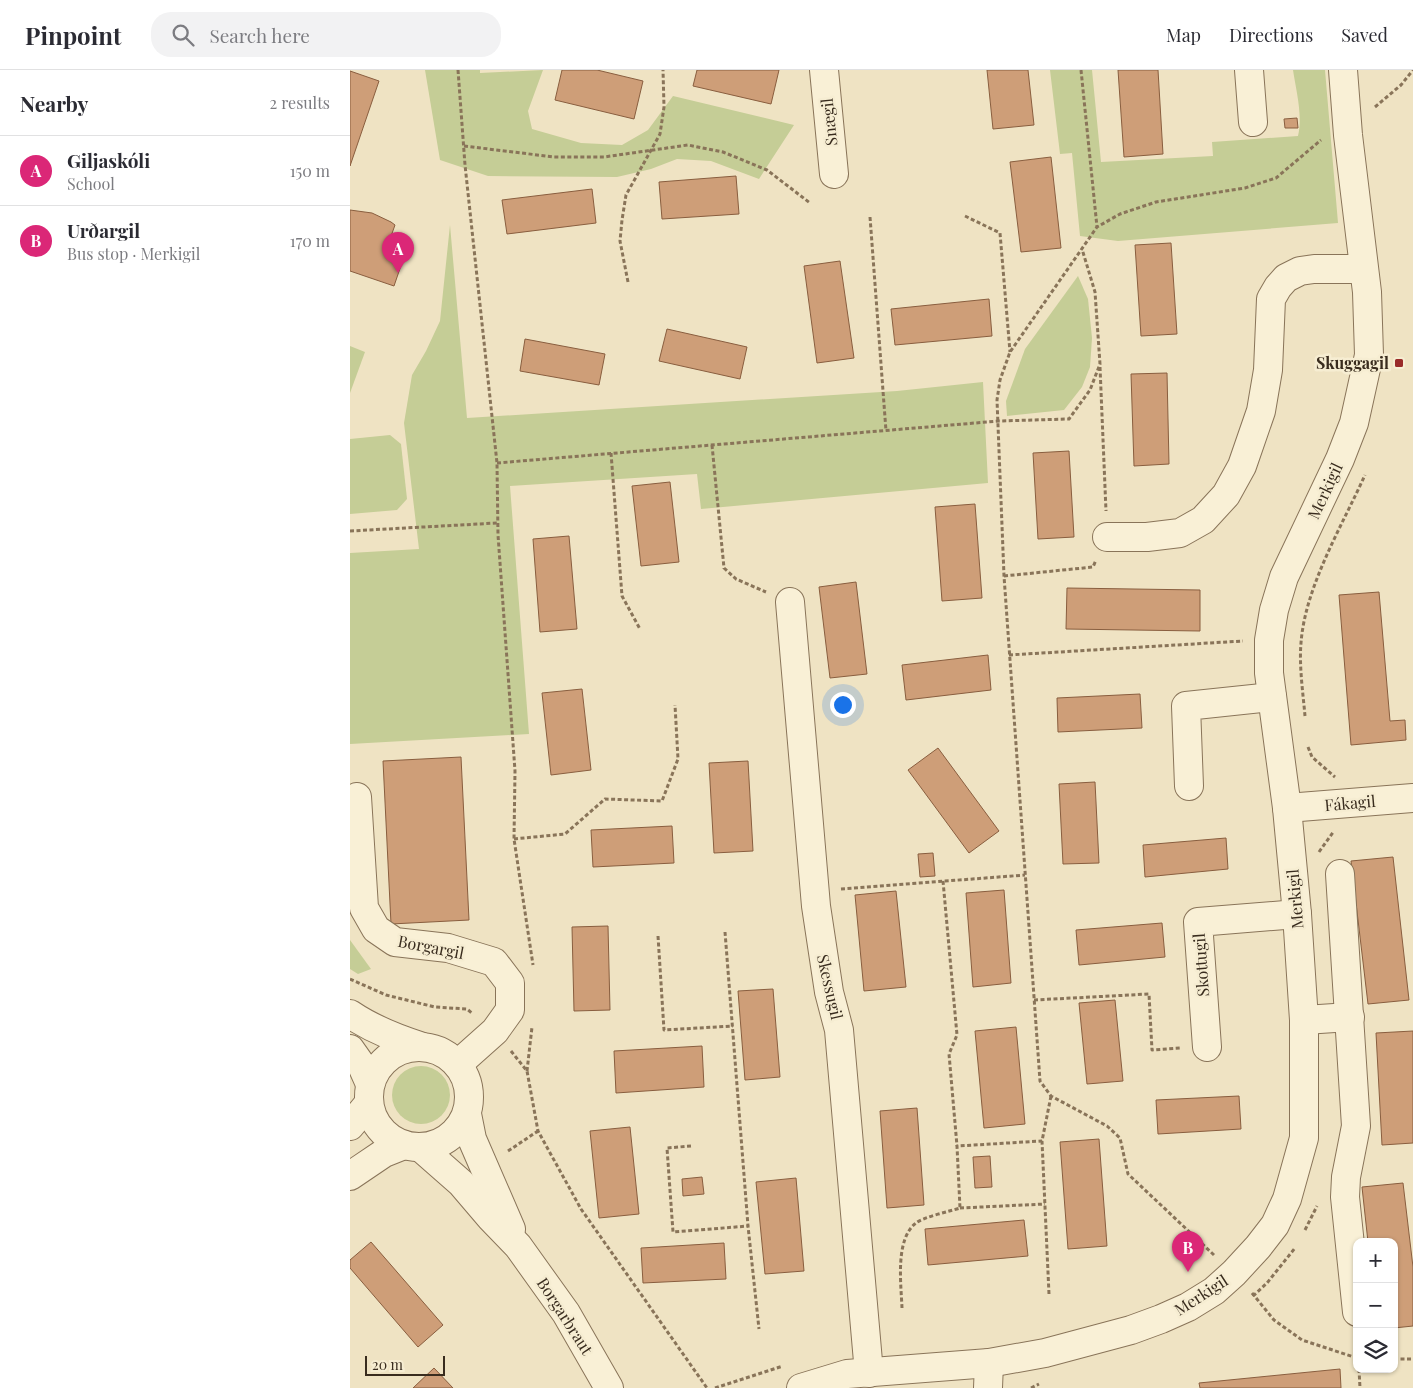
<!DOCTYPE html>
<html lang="en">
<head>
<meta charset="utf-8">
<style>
  body { margin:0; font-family:"Playfair Display",serif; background:#f2f2f3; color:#2b2b33 }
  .controls { position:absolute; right:15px; bottom:15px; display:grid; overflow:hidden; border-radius:10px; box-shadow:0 1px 4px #0004 }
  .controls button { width:45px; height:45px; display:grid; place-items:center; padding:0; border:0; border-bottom:1px solid #e1e1e2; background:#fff; color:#2b2b33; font:25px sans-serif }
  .scale { position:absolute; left:15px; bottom:12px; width:80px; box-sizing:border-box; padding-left:5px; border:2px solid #392c1e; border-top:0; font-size:14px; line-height:18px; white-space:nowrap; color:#392c1e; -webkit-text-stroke:4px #f6edd2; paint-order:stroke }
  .you { position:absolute; left:492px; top:634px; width:18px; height:18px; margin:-12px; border:4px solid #fff; border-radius:50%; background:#1a73e8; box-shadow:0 0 0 8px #1a73e833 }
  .badge { display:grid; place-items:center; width:32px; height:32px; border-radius:50%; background:#db2777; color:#fff; font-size:16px; font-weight:700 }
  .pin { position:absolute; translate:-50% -41px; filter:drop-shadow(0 1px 2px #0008) }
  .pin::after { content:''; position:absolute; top:26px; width:18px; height:15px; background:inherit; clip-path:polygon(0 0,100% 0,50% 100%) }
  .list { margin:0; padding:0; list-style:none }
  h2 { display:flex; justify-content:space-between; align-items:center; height:65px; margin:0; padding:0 20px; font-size:21px }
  h2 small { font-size:16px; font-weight:400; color:#7c7c81 }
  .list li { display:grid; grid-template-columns:32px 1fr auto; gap:15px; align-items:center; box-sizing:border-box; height:70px; padding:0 20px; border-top:1px solid #e1e1e2 }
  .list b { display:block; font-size:19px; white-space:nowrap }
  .list p { margin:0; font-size:16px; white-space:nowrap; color:#7c7c81 }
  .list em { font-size:16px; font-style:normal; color:#7c7c81 }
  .icon { flex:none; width:28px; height:28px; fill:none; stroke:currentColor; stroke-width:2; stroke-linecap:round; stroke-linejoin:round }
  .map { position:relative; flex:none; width:1063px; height:1318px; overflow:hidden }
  header { display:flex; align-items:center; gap:30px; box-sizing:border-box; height:70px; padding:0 25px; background:#fff; border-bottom:1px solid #e1e1e2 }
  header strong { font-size:24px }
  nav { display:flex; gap:28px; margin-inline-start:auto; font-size:18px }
  .search { width:350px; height:45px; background:#f2f2f3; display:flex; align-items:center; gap:12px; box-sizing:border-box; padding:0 18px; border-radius:20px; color:#7c7c81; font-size:19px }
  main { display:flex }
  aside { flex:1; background:#fff }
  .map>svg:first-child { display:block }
  .green { fill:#c5cd96 }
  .building { fill:#ce9e78; stroke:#895e3f }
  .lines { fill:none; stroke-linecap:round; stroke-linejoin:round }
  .minor-casing { stroke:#897459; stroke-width:30 }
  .path { stroke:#897459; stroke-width:3; stroke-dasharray:4 2.5; stroke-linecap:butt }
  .minor { stroke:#f9f0d6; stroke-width:28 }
  .poi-dot { fill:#992a28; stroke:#f6edd2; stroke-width:2 }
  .labels { text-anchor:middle; stroke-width:5; stroke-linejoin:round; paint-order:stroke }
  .street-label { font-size:16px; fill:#392c1e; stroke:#f6edd2 }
  .poi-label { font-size:16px; font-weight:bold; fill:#392c1e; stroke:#f6edd2; text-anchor:end }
</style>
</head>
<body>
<header>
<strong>Pinpoint</strong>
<div class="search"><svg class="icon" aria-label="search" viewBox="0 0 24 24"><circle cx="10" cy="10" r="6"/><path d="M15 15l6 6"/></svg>Search here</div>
<nav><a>Map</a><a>Directions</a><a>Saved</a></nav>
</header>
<main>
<aside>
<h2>Nearby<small>2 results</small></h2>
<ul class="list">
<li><span class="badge">A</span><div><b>Giljaskóli</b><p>School</p></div><em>150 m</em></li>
<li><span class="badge">B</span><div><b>Urðargil</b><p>Bus stop · Merkigil</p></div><em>170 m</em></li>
</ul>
</aside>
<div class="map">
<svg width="1063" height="1318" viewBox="0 0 1063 1318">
  <rect width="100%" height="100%" fill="#efe3c3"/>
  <g class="green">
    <polygon points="75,0 130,0 130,3 193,0 178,41 182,59 231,73 272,75 298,60 323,26 444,55 409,109 361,91 327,89 301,99 267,107 138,106 90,90"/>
    <path d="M700,0H742L751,92L863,86L862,72L948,66C953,46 946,20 943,0H975L988,153L768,171L730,166L722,83L710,84Z"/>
    <polygon points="100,155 117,348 547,321 633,312 638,413 351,439 347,404 160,416 179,664 0,674 0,483 69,479 54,353 62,305 76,281 90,251"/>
    <polygon points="728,206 738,229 742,268 740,297 732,317 714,340 657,346 656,331 675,279"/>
    <polygon points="0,276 15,282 0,323"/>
    <polygon points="40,365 51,374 57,429 47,440 0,444 0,369"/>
    <polygon points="0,870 21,899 8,904 0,899"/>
    <circle cx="71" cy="1025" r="29"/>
  </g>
  <g class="building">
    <polygon points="212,0 247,0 293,11 284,49 205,30"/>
    <polygon points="347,0 429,0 421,34 343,16"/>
    <polygon points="637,0 678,0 684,55 643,59"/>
    <polygon points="768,0 808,0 813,84 774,87"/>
    <polygon points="0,1 29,11 0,96"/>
    <polygon points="947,48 948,58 935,58 934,49"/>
    <polygon points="701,87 711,178 671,182 660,92"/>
    <polygon points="386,106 389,144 312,149 309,112"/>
    <polygon points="242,119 246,153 157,164 152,130"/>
    <polygon points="0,140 22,143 41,152 45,155 40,169 58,175 44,216 0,201"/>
    <polygon points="821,173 827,264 791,266 785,175"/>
    <polygon points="490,191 504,288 467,293 454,196"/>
    <polygon points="639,229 642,266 545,275 541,239"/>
    <polygon points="317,259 397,277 390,309 309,291"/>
    <polygon points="175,269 255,284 249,315 170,301"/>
    <polygon points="817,303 819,394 784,396 781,304"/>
    <polygon points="719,381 724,467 688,469 683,383"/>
    <polygon points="320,412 329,492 291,496 282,416"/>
    <polygon points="625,434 632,528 592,531 585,437"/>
    <polygon points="219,466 227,559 190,562 183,469"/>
    <polygon points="506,512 517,604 480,608 469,517"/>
    <polygon points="717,518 850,520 850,561 716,559"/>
    <polygon points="1029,522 1040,651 1055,650 1056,670 1001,675 989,525"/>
    <polygon points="638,585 641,620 556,630 552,595"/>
    <polygon points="232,619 241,700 201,705 192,623"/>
    <polygon points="790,624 792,658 708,662 707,628"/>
    <polygon points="588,678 649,761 619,783 558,700"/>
    <polygon points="111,687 119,850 41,854 33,691"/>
    <polygon points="398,691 403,781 364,783 359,693"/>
    <polygon points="745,712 749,793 713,794 709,714"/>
    <polygon points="322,756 324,793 243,797 241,760"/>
    <polygon points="876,768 878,799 795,807 793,775"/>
    <polygon points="583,783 585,806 570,807 568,784"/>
    <polygon points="1043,787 1059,930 1018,934 1001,791"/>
    <polygon points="654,820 661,913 623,917 616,823"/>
    <polygon points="546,821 556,917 514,921 505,825"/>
    <polygon points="812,853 815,887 729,895 726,860"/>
    <polygon points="258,856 260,940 224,941 222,857"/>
    <polygon points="423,919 430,1007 395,1010 388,921"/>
    <polygon points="765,930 773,1011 737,1014 729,933"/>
    <polygon points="666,957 675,1054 634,1058 625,961"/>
    <polygon points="1063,961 1063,1073 1032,1075 1026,963"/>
    <polygon points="352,976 354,1017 266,1023 264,981"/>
    <polygon points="889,1026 891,1059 808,1064 806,1030"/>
    <polygon points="567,1038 574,1135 537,1138 530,1041"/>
    <polygon points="280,1057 289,1144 249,1148 240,1061"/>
    <polygon points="749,1069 757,1176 718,1179 710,1072"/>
    <polygon points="640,1086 642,1117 625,1118 623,1087"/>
    <polygon points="352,1107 354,1124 333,1126 332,1109"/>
    <polygon points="446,1108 454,1201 415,1204 406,1112"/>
    <polygon points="1053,1113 1063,1197 1063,1256 1044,1258 1044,1172 1018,1172 1012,1117"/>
    <polygon points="674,1150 678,1186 578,1195 575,1159"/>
    <polygon points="21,1172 93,1255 68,1277 0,1198 0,1190"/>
    <polygon points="374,1173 376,1209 293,1213 291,1178"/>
    <polygon points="84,1298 103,1318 63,1318"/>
    <polygon points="990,1299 991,1318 850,1318 849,1313"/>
  </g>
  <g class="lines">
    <g class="minor-casing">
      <g id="minor">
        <polyline points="474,0 484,104"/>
        <polyline points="899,0 903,52"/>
        <polyline points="757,467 797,467 830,463 853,450 876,425 892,396 911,341 918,300 921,229 928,217 936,208 950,201 964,199 1013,199"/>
        <polyline points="440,532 466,836 479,922 489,960 519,1303"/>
        <polyline points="839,716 836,636 922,627"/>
        <polyline points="7,727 14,838 26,859 45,872 98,878 144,892 160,913 160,940 145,961 108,994"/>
        <polyline points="937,738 1063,728"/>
        <polyline points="990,804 1006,1056 996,1107 995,1127 1007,1242"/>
        <path d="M0,944C22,959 45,968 70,976"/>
        <polyline points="954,950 1000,947"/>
        <circle cx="69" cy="1027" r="50"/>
        <polyline points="857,977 848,852 947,844"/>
        <polyline points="0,979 12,996 20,1014"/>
        <polyline points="117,1044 122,1069 161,1159"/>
        <polyline points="0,1056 19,1033"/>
        <polyline points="70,1077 111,1113 140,1147 168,1176 216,1243 259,1318"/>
        <polyline points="0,1106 34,1083 54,1075"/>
        <polyline points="451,1318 497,1304 639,1293 695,1283 781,1260 811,1249 838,1237 864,1221 884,1203 908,1177 925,1155 937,1129 954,1068 954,950 947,844 937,738 919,603 919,570 924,540 934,507 990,389 1004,353 1019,285 1017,222 998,65 993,0"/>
        <polyline points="638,1318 639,1293"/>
      </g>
    </g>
    <g class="path">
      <polyline points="108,0 115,95 147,393 148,465 165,701 164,769 183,895"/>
      <polyline points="731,0 747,157"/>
      <polyline points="1025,37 1051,15 1063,0"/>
      <polyline points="114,76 204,87 254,87 338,75 373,82 417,100 460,133"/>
      <polyline points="615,146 650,163 660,282"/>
      <polyline points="520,147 536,361"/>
      <polyline points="278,212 270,171 272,150 276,125 310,64 314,37 313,0"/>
      <polyline points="750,297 756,441"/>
      <polyline points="362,375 374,498 386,509 416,522"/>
      <polyline points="261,383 272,526 290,559"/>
      <polyline points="147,393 649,351 719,349 740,320 750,294 745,222 732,179"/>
      <polyline points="0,461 147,453"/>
      <polyline points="654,506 743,497 746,490"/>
      <polyline points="659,585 893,571"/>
      <path d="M955,646C953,623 949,596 951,573C955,517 992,456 1015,405"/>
      <polyline points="958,677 962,687 985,707"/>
      <polyline points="164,769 215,764 255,729 312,731 328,689 325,635"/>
      <polyline points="969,782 984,761"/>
      <polyline points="593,811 607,965 599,984 607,1076"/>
      <polyline points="491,819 675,805"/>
      <polyline points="375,862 398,1156 409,1259"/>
      <polyline points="308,866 314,960 383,956"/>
      <polyline points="0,909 36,925 85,937 117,939 123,944"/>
      <polyline points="684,930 799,924 802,980 830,978"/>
      <polyline points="161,981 177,1001 188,1061 231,1139 357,1318"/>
      <polyline points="177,1001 182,957"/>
      <polyline points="341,1076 317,1078 323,1162 398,1156"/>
      <polyline points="158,1081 188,1061"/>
      <polyline points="610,1138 695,1134"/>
      <polyline points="955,1160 967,1136"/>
      <polyline points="864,1185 778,1104 770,1068 757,1056 701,1026 690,1011 654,506 647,330 650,310 660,282 747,157 770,144 806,132 895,118 926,108 971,70"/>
      <polyline points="902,1223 924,1250 952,1270 1007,1288"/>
      <polyline points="699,1224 692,1071 701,1026"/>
      <polyline points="903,1226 917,1213 945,1178"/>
      <path d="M552,1238C551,1213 545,1169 566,1153C573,1147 601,1141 610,1138L607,1076L692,1071"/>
      <polyline points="1044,1289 1063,1289"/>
      <polyline points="1009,1299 1010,1318"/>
      <polyline points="365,1318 433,1296"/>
      <polyline points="681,1318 689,1314"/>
    </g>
    <use href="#minor" class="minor"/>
  </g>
  <rect class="poi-dot" x="1044" y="288" width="10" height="10" rx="2.5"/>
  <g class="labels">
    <g class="street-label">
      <text transform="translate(479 52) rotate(-96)" y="6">Snægil</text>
      <text transform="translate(975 421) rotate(-65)" y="6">Merkigil</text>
      <text transform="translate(1000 733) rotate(-5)" y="6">Fákagil</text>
      <text transform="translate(945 829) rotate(-95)" y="6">Merkigil</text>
      <text transform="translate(81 877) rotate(11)" y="6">Borgargil</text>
      <text transform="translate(851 895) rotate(-94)" y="6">Skottugil</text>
      <text transform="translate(480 917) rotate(77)" y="6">Skessugil</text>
      <text transform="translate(851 1225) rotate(-33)" y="6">Merkigil</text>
      <text transform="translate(215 1246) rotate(57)" y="6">Borgarbraut</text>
    </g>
    <g class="poi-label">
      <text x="1039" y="299">Skuggagil</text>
    </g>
  </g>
</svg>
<div class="controls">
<button>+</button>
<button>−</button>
<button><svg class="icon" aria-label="layers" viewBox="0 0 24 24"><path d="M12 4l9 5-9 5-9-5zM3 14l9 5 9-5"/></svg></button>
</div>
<div class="scale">20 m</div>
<div class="you"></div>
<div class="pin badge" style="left:48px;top:203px">A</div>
<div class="pin badge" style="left:838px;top:1202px">B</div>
</div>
</main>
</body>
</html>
